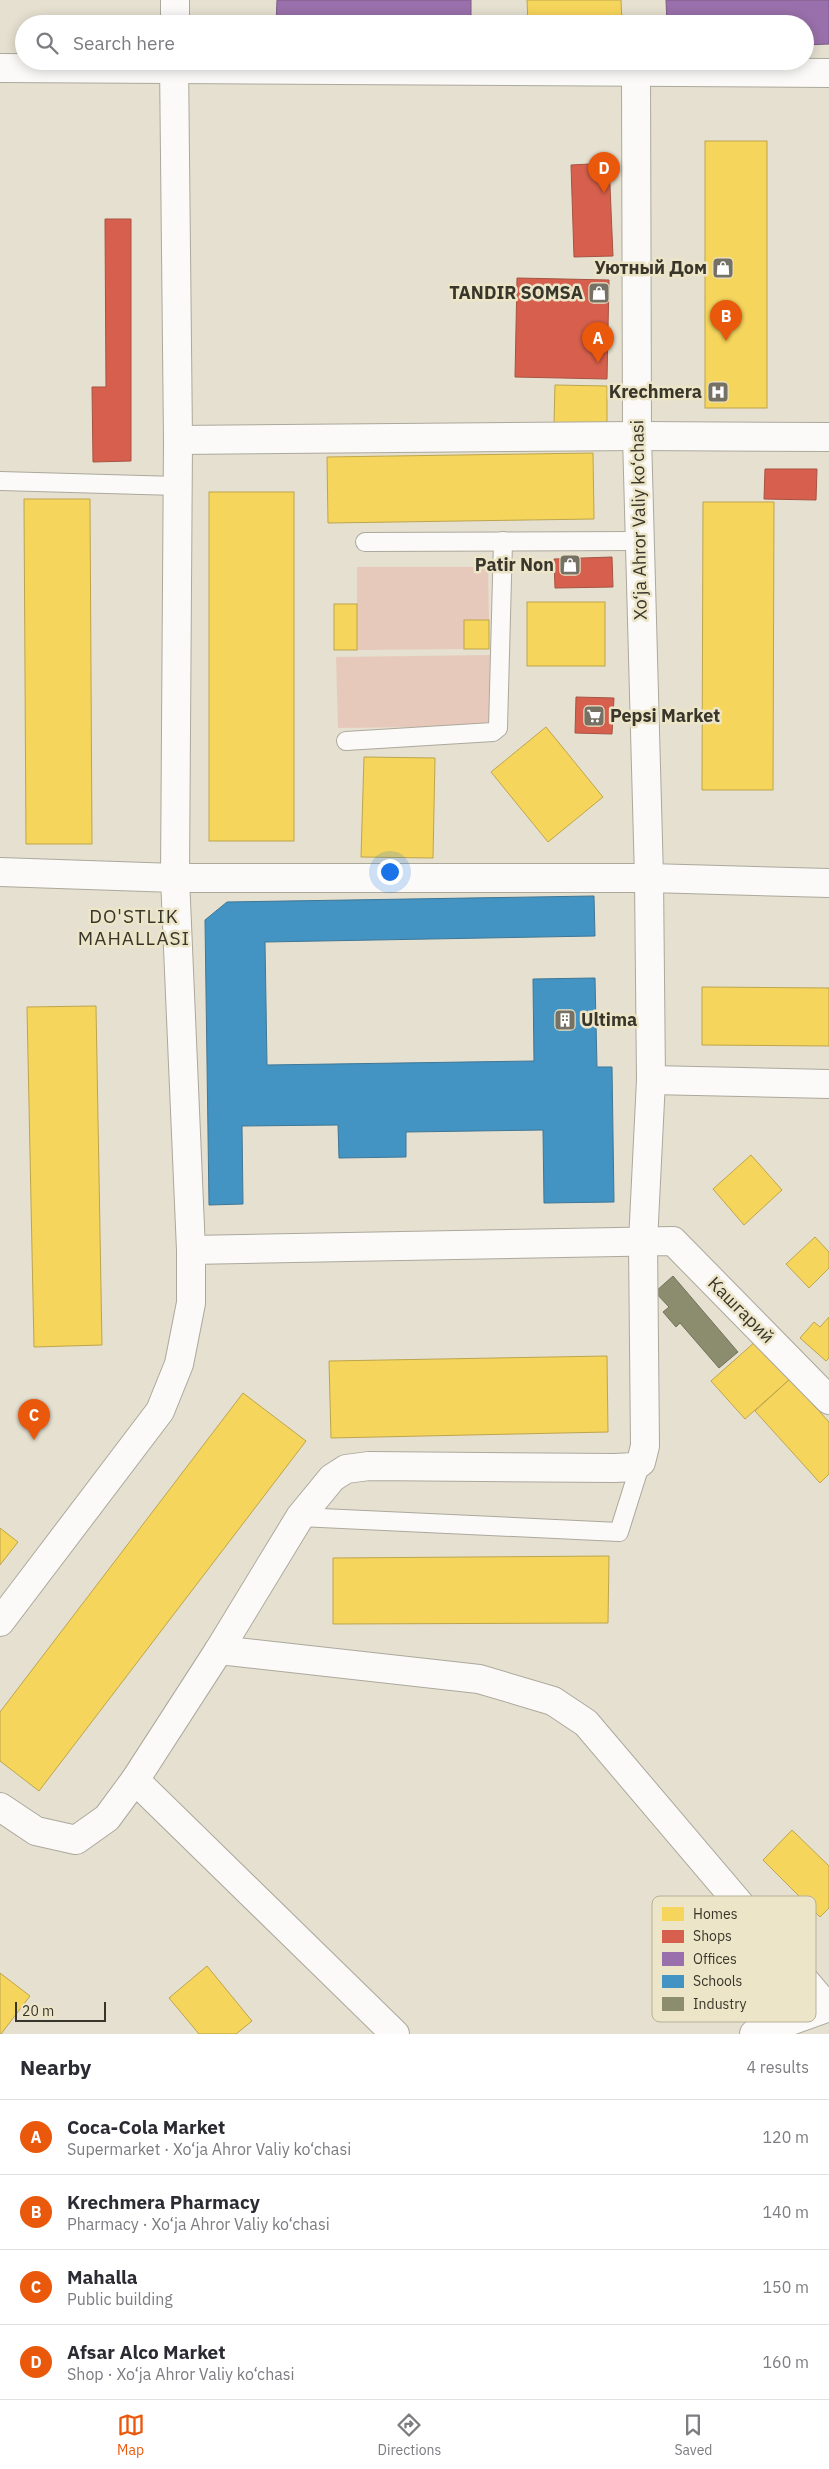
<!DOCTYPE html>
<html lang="en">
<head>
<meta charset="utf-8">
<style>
  body { margin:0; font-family:"IBM Plex Sans",sans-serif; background:#f2f2f3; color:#2b2b33 }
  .scale { position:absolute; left:15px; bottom:12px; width:91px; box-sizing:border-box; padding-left:5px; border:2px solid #38352a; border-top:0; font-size:14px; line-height:18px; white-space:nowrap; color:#38352a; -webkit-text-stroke:4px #ede5c8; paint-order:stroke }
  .you { position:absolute; left:389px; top:871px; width:18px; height:18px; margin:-12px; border:4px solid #fff; border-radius:50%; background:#1a73e8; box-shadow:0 0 0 8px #1a73e833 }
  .badge { display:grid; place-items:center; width:32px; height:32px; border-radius:50%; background:#ea580c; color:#fff; font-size:16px; font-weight:700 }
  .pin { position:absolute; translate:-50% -41px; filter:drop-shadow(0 1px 2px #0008) }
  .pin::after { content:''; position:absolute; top:26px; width:18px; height:15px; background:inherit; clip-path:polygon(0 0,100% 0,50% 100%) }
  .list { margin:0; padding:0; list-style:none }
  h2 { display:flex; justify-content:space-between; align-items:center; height:65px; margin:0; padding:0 20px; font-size:21px }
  h2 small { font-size:16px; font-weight:400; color:#7c7c81 }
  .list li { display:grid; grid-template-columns:32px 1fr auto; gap:15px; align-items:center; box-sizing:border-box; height:75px; padding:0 20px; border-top:1px solid #e1e1e2 }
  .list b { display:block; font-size:19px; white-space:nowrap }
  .list p { margin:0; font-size:16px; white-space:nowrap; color:#7c7c81 }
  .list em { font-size:16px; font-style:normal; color:#7c7c81 }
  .icon { flex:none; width:28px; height:28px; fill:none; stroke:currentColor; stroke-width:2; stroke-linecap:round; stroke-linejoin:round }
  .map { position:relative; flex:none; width:829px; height:2034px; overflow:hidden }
  .search { position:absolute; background:#fff; box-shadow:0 2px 12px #0003; left:15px; right:15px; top:15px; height:55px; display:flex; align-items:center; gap:12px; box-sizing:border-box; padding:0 18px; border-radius:28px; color:#7c7c81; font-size:19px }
  .sheet { height:365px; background:#fff }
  nav { display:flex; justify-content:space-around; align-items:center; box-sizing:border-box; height:70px; border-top:1px solid #e1e1e2; background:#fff; font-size:14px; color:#7c7c81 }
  nav a { display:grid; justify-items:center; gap:2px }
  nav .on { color:#ea580c }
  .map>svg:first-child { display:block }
  .green { fill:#e7c9bb }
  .homes { fill:#f6d55c; stroke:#bda54d }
  .shops { fill:#d6604d; stroke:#a75342 }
  .offices { fill:#9970ab; stroke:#7c5e84 }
  .schools { fill:#4393c3; stroke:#407795 }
  .industry { fill:#8c8c6e; stroke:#73725a }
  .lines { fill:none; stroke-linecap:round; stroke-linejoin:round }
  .service-casing { stroke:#aca89c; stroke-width:20 }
  .minor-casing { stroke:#aca89c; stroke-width:30 }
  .service { stroke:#fbfaf8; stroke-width:18 }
  .minor { stroke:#fbfaf8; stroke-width:28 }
  .labels { text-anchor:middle; stroke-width:5; stroke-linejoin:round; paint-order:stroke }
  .poi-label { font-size:18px; font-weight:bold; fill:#38352a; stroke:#ede5c8; text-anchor:end }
  .street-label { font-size:18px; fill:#38352a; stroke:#ede5c8 }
  .neighbourhood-label { font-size:19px; letter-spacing:1px; fill:#38352a; stroke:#ede5c8 }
  .key { fill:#ede5c8; stroke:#b7b099; stroke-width:1 }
  .key-label { font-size:14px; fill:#38352a }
</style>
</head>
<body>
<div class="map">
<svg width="829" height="2034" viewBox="0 0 829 2034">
  <rect width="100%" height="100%" fill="#e5e0d0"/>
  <g class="green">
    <polygon points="357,567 488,567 489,620 464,621 464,649 357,650"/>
    <polygon points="490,655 491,726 338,728 336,657"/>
  </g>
  <g class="homes">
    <polygon points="527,0 621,0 622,24 528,24"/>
    <rect x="705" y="141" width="62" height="267"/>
    <polygon points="555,385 607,386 607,425 554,424"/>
    <polygon points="593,453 594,519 328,523 327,457"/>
    <rect x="209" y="492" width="85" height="349"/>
    <polygon points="24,499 90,499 92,844 26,844"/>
    <polygon points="703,502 774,502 773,790 702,790"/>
    <rect x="527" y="602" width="78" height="64"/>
    <rect x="334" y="604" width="23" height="46"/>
    <rect x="464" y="620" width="25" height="29"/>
    <polygon points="546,727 603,797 548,842 491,772"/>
    <polygon points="364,757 435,758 433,858 361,857"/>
    <polygon points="702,987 829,988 829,1046 702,1045"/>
    <polygon points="96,1006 102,1345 34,1347 27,1007"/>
    <polygon points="751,1155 782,1190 744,1225 713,1189"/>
    <polygon points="815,1237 829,1252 829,1268 809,1288 786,1264"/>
    <polygon points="829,1317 829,1358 826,1361 800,1338 814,1322 820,1327"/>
    <polygon points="756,1341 790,1379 745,1419 711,1381"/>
    <polygon points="607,1356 608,1432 331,1438 329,1361"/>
    <polygon points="790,1379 829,1422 829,1474 820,1483 755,1411"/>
    <polygon points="243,1393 306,1441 39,1791 0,1761 0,1712"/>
    <polygon points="0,1528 18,1542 0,1565"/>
    <polygon points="609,1556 608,1623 333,1624 333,1558"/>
    <polygon points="792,1830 829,1866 829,1908 820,1917 763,1860"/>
    <polygon points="207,1966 252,2021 236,2034 199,2034 169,1998"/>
    <polygon points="0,1973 30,1996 1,2034 0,2034"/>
  </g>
  <g class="shops">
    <polygon points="609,163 613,256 574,257 571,165"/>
    <polygon points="105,219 131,219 131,461 93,462 92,387 106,387"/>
    <polygon points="517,278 609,280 607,379 515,377"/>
    <polygon points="765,469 817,469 816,500 764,499"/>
    <polygon points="612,557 613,587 555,588 554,559"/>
    <polygon points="576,697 614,698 612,734 575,733"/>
  </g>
  <g class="offices">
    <polygon points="277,0 471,0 471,24 276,24"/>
    <polygon points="666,0 829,0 829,44 805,45 805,24 667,24"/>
  </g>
  <polygon class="schools" points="594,896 595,936 265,942 267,1065 534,1061 533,979 595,978 597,1067 612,1067 614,1202 544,1203 543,1130 406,1132 406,1157 339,1158 338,1125 242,1126 243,1204 209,1205 205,920 227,902"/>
  <polygon class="industry" points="673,1276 738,1352 719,1368 680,1323 676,1327 663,1312 669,1307 655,1292"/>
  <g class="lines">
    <g class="service-casing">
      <g id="service">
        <polyline points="0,481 177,486"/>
        <polyline points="365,542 639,541"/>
        <polyline points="346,741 493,732 498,728 503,541"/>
        <polyline points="300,1517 619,1532 641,1462"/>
      </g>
    </g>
    <g class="minor-casing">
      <g id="minor">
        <polyline points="175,24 175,0"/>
        <polyline points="0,68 829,73"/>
        <polyline points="178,440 637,436 829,437"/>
        <polyline points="0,872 175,878 649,878 829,883"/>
        <polyline points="651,1080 829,1084"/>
        <polyline points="191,1250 673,1241 829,1400"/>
        <polyline points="0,1622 160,1411 179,1364 191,1303 191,1250 175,878 178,440 174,61"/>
        <polyline points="219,1650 479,1679 553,1701 586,1723 828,2008"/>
        <polyline points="135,1780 395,2034"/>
        <polyline points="0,1807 36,1831 76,1840 107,1818 135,1780 219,1650 300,1517 332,1478 346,1469 369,1466 615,1468 634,1467 641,1462 645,1446 643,1242 651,1080 649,878 637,436 636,71"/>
        <polyline points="754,2034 829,2007"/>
      </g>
    </g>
    <use href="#service" class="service"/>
    <use href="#minor" class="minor"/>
  </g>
  <defs>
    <g id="shop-square" transform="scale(1.125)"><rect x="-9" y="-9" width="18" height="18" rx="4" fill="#757164" stroke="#ede5c8"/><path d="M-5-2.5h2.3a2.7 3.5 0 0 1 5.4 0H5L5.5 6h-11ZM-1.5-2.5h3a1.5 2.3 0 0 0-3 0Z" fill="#fff"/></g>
    <g id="hospital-square" transform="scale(1.125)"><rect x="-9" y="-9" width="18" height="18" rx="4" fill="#757164" stroke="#ede5c8"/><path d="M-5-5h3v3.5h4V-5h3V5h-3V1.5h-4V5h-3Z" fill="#fff"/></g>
    <g id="supermarket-square" transform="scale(1.125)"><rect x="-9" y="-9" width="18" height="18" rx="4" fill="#757164" stroke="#ede5c8"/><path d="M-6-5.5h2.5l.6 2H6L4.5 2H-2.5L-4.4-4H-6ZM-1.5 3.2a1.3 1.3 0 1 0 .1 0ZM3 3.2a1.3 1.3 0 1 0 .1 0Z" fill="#fff"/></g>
    <g id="building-square" transform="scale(1.125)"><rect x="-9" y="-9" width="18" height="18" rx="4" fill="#757164" stroke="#ede5c8"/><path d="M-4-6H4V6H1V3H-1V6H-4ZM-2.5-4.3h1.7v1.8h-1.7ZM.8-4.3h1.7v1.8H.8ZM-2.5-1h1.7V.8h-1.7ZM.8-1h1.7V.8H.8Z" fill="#fff"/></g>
  </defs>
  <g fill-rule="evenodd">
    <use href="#shop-square" x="723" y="268"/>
    <use href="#shop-square" x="599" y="293"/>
    <use href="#hospital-square" x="718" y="392"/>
    <use href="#shop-square" x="570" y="565"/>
    <use href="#supermarket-square" x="594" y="716"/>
    <use href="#building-square" x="565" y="1020"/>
  </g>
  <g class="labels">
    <g class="poi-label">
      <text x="707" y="274">Уютный Дом</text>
      <text x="583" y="299">TANDIR SOMSA</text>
      <text x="702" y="398">Krechmera</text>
      <text x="554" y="571">Patir Non</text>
      <text x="610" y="722" text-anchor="start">Pepsi Market</text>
      <text x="581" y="1026" text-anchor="start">Ultima</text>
    </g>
    <g class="street-label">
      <text transform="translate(639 520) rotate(-91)" y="6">Xo‘ja Ahror Valiy ko‘chasi</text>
      <text transform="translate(741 1310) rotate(45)" y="6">Кашгарий</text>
    </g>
    <g class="neighbourhood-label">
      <text x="134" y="923">DO'STLIK<tspan x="134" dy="22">MAHALLASI</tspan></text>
    </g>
  </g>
  <rect x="652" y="1896" width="164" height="126" rx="8" class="key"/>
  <rect x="662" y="1907" width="22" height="14" fill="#f6d55c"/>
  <rect x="662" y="1930" width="22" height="13" fill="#d6604d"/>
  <rect x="662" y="1952" width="22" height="14" fill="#9970ab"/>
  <rect x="662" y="1975" width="22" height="13" fill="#4393c3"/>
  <rect x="662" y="1997" width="22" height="14" fill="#8c8c6e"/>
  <g class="key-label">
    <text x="693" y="1919">Homes</text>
    <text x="693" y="1941">Shops</text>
    <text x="693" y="1964">Offices</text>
    <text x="693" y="1986">Schools</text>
    <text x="693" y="2009">Industry</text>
  </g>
</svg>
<div class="scale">20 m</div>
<div class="you"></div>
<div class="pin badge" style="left:598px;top:363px">A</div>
<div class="pin badge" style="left:726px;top:341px">B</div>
<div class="pin badge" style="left:34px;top:1440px">C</div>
<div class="pin badge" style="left:604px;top:193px">D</div>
<div class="search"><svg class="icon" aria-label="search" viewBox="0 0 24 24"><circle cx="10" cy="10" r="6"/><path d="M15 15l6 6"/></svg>Search here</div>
</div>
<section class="sheet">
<h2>Nearby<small>4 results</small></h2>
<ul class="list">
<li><span class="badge">A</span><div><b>Coca-Cola Market</b><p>Supermarket · Xo‘ja Ahror Valiy ko‘chasi</p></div><em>120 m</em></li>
<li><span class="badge">B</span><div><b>Krechmera Pharmacy</b><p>Pharmacy · Xo‘ja Ahror Valiy ko‘chasi</p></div><em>140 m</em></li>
<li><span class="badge">C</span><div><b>Mahalla</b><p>Public building</p></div><em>150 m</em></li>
<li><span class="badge">D</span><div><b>Afsar Alco Market</b><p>Shop · Xo‘ja Ahror Valiy ko‘chasi</p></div><em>160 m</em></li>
</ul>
</section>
<nav>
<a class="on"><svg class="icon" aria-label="map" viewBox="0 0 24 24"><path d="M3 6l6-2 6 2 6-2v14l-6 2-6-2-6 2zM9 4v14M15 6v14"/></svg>Map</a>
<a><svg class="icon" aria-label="directions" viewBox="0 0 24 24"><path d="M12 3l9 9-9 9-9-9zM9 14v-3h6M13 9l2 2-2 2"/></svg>Directions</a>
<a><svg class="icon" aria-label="saved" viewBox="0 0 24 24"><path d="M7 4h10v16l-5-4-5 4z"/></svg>Saved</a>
</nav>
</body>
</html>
